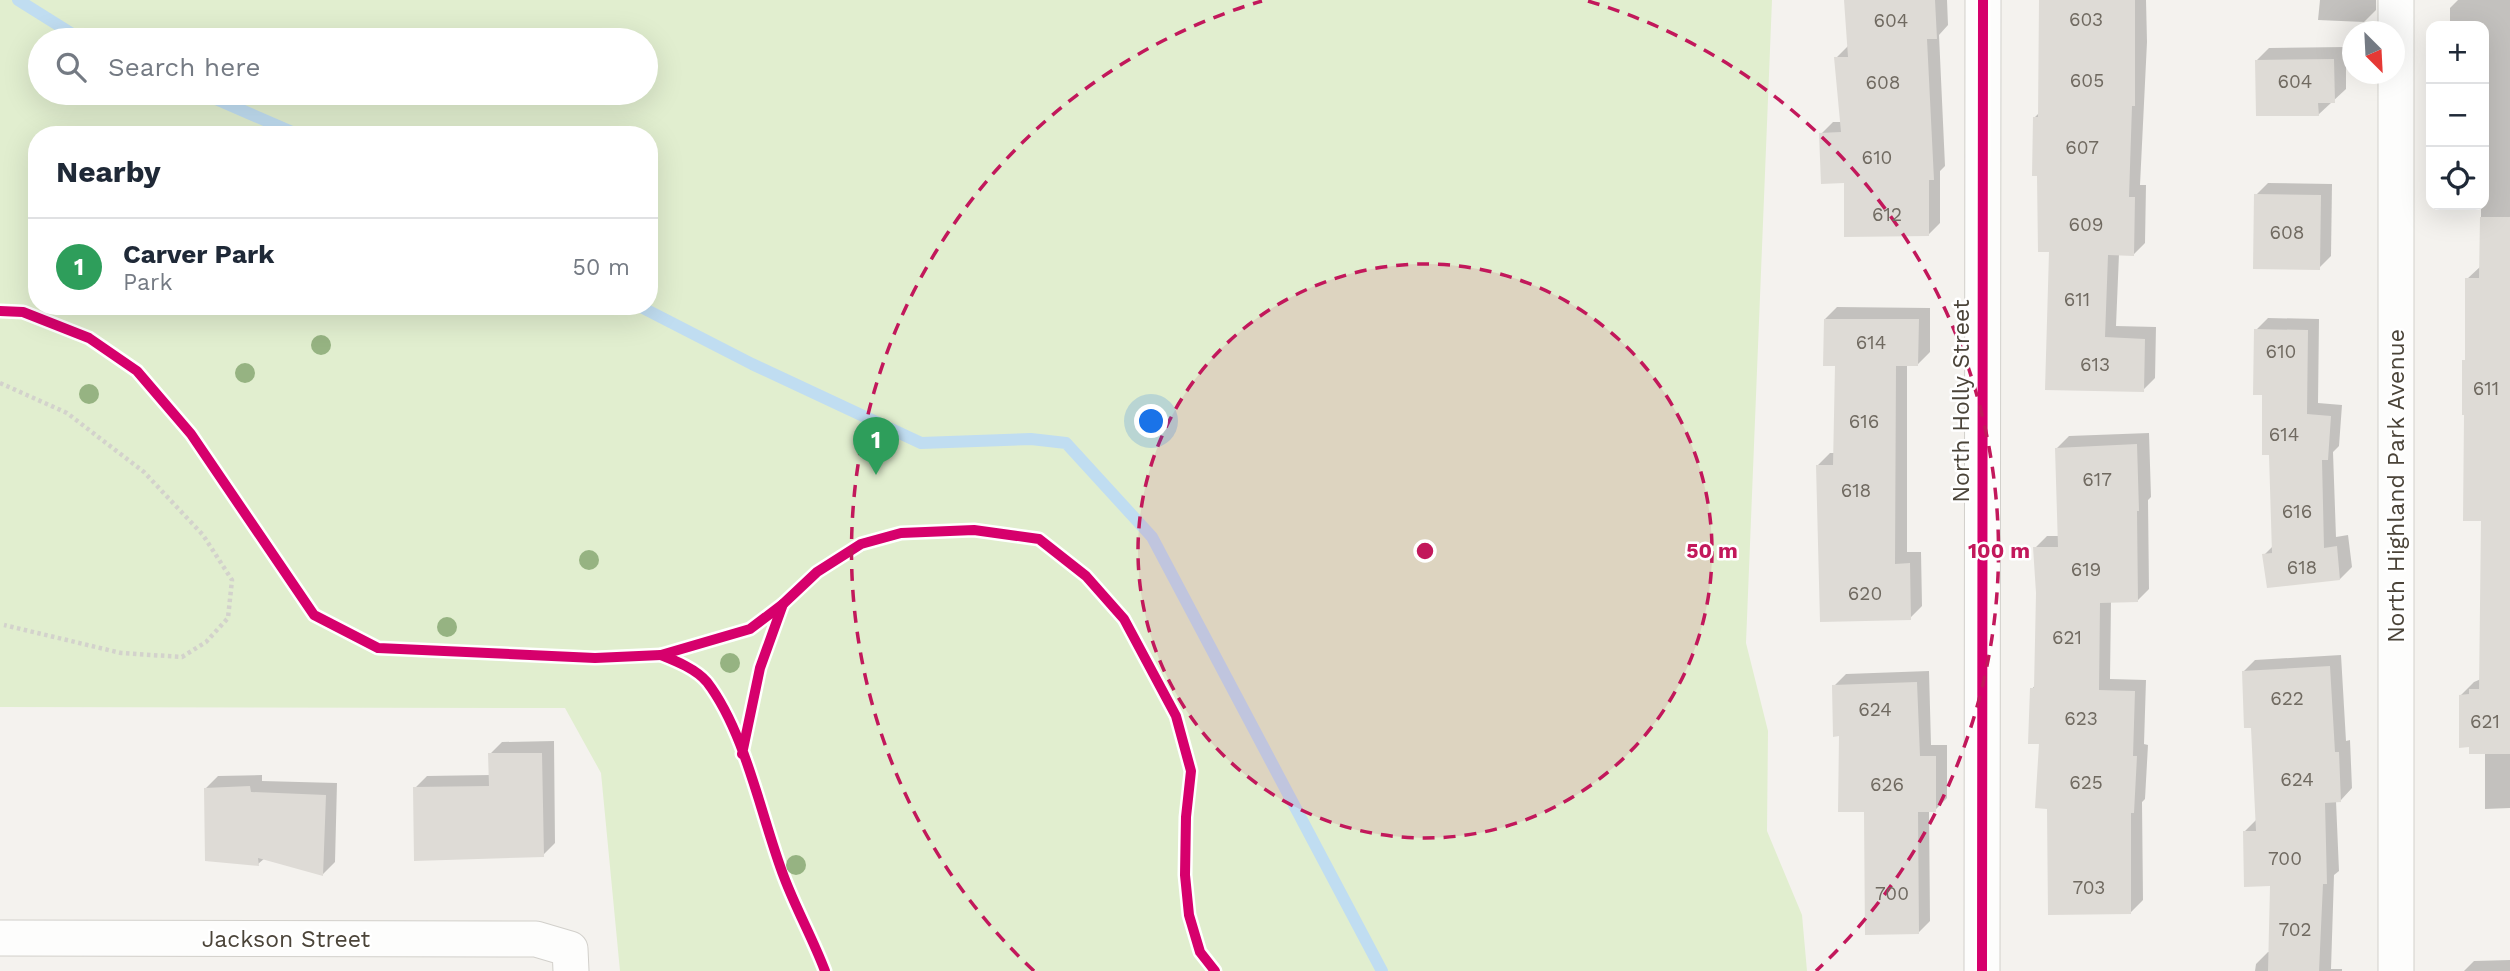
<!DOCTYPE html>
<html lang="en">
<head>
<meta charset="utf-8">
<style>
  body { margin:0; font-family:"Work Sans",sans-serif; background:#f6f6f7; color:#1f2937 }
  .controls { position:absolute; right:21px; top:21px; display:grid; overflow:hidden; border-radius:14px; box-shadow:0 7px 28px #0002 }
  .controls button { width:63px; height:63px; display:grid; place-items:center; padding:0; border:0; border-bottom:2px solid #e0e1e3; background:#fff; color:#1f2937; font:35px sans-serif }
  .compass { position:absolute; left:2342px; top:21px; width:63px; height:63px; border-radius:50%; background:#fff; box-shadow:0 7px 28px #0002; rotate:156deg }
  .you { position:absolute; left:1152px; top:422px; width:24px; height:24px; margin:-18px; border:5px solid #fff; border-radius:50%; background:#1a73e8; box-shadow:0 0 0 10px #1a73e833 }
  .badge { display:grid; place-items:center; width:46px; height:46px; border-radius:50%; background:#868178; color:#fff; font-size:23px; font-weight:700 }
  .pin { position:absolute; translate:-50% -58px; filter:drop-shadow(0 2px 4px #0008) }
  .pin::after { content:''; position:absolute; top:37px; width:24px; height:21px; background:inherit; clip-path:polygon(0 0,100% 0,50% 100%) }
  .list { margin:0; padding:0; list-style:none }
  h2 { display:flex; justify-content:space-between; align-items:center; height:91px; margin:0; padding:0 28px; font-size:30px }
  h2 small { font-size:23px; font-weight:400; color:#747a83 }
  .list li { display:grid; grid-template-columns:46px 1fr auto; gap:21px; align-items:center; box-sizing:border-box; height:98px; padding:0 28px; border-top:2px solid #e0e1e3 }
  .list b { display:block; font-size:26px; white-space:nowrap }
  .list p { margin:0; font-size:23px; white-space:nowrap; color:#747a83 }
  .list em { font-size:23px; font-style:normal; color:#747a83 }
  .icon { flex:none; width:38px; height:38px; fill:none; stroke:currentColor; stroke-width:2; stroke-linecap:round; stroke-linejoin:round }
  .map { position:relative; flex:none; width:2510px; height:971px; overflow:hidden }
  .search { position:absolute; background:#fff; box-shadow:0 7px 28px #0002; left:28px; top:28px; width:630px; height:77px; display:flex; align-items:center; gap:18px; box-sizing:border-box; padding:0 24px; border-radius:38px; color:#747a83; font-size:26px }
  .panel { position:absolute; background:#fff; box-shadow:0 7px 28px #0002; left:28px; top:126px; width:630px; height:189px; border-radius:28px }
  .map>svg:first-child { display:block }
  .green { fill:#e1eecf; fill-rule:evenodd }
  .shadow { fill:#0003 }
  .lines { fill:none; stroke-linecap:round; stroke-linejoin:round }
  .stream { stroke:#c0ddf1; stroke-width:12 }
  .building { fill:#dedbd6 }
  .street-casing { stroke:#d2d0cb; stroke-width:37 }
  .path { stroke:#d3d2cc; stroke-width:4.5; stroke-dasharray:3.5 3.5; stroke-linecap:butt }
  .street { stroke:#fdfdfc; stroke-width:35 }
  .cycleway-casing { stroke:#fff; stroke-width:15 }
  .cycleway { stroke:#d6006c; stroke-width:10 }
  .tree { fill:#96b382 }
  .ring { fill:none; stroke:#c2185b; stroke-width:3.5; stroke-dasharray:12 9 }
  .labels { text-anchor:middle; stroke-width:5; stroke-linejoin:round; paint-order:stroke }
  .number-label { font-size:19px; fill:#706a61 }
  .street-label { font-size:23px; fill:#4b4439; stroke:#fff }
  .centre { fill:#c2185b; stroke:#fff; stroke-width:3.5 }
  .ring-label { font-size:21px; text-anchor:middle; font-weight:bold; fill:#c2185b; stroke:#fff; stroke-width:5; stroke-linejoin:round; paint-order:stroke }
</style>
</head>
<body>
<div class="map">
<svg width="2510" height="971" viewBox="0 0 2510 971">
  <rect width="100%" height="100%" fill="#f4f2ee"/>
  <path class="green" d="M0,0H1772L1746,643L1768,731L1767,831L1802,915L1807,971H620L601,773L565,708L0,707ZM646,40V93H40V40ZM37,135H649V306H37Z"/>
  <g class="shadow">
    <polygon points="1846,0 1947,0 1948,25 1939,35 1945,166 1940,171 1940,223 1928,235 1846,181 1821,134 1833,122 1842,122 1836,58 1848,46"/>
    <polygon points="2040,0 2146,0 2147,42 2140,185 2146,185 2145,243 2133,255 2119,254 2116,326 2156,327 2155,378 2143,390 2046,388 2050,251 2039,174 2035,117 2040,112"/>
    <polygon points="2320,0 2376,0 2376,10 2364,22 2318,20"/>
    <polygon points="2458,0 2510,0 2510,808 2485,809 2485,752 2461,695 2474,682 2481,679 2483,519 2464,361 2466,359 2467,279 2481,266 2481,205 2484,205 2484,26 2450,26 2450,8"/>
    <polygon points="2346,47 2346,89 2318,115 2257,60 2269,48"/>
    <polygon points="2268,183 2332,184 2331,256 2319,268 2256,195"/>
    <polygon points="1837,307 1930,308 1930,352 1918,364 1907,364 1907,552 1921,552 1922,606 1910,618 1818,465 1830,453 1835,453 1836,364 1825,319"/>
    <polygon points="2268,318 2319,319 2318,403 2342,405 2339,446 2333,452 2336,537 2348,535 2352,567 2340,579 2264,555 2273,546 2271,454 2256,330"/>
    <polygon points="2149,433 2151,497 2148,500 2149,589 2137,601 2111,601 2110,679 2146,680 2144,744 2148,745 2145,799 2142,802 2143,900 2131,912 2049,807 2032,689 2036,684 2037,593 2035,548 2047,536 2060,536 2057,448 2069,436"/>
    <polygon points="2341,655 2346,741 2350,740 2352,788 2341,800 2336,801 2339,871 2334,875 2331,969 2342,969 2342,971 2255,971 2256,964 2268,952 2271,952 2272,884 2244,832 2257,819 2253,726 2243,672 2255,660"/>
    <polygon points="1929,671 1931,745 1947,745 1947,798 1935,810 1929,810 1930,921 1918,933 1866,810 1840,735 1834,686 1846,674"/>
    <polygon points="554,741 555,843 543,855 415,788 427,776 490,775 490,754 502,742"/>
    <polygon points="262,775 262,781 337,783 335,862 323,874 265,858 258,864 206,788 218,776"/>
    <polygon points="2510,960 2510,971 2464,971 2474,961"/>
  </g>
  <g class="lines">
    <g class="stream">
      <polyline points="18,0 82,40"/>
      <polyline points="202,93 299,135"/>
      <polyline points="639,306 752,364 921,443 1031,439 1066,443 1152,537 1382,971"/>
    </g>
  </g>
  <g class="building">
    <polygon points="1844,0 1935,0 1937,39 1927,39 1934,180 1929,180 1929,236 1844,237 1844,183 1821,184 1819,133 1841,132 1834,57 1848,57"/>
    <polygon points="2039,0 2135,0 2135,106 2132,106 2129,197 2135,197 2134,256 2108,255 2105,337 2145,339 2144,392 2045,390 2049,252 2038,252 2037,176 2032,176 2033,117 2038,117"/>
    <polygon points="2334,59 2335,103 2318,103 2319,116 2256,116 2255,60"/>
    <polygon points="2254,194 2321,195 2320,270 2253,269"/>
    <polygon points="2480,217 2510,217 2510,754 2469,754 2469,747 2459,748 2459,695 2469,694 2469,689 2479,689 2481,521 2463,521 2464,415 2462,415 2462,360 2465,360 2465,278 2479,278"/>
    <polygon points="1824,319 1919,319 1918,366 1896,366 1895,564 1910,563 1911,620 1820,622 1816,465 1833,465 1835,366 1823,366"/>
    <polygon points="2254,329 2308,330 2307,414 2331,416 2328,460 2322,460 2324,548 2337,546 2340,580 2267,588 2262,554 2272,553 2269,455 2262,455 2262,395 2253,395"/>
    <polygon points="2137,444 2139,511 2137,511 2138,602 2100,603 2099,690 2135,691 2133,756 2137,756 2134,813 2131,813 2131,914 2048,915 2047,809 2035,808 2039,744 2028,744 2030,688 2034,688 2036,593 2033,547 2058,547 2055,448"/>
    <polygon points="2330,666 2335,752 2339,752 2341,802 2325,803 2327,884 2323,884 2319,971 2268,971 2270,886 2244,887 2243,831 2256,831 2251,728 2244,728 2242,671"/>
    <polygon points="1917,682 1920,756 1936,756 1936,812 1918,812 1919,934 1865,935 1864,812 1838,812 1839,736 1833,737 1832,685"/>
    <polygon points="488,753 542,753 544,857 414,861 413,787 489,786"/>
    <polygon points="250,786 251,792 326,795 323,876 258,858 259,866 205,861 204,788"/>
  </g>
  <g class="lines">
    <g class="street-casing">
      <g id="street">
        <polyline points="0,938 536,939 570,949 571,971"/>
        <polyline points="1982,971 1983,0"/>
        <polyline points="2396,971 2396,0"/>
      </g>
    </g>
    <polyline class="path" points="0,383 67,413 144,472 203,535 232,580 228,618 206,642 182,657 121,653 4,625"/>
    <use href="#street" class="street"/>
    <g class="cycleway-casing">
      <g id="cycleway">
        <polyline points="0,311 23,312 89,338 137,371 191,434 314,615 378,648 595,658 661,655"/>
        <polyline points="783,604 817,572 861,544 901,533 974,530 1039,539 1086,576 1124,619 1176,716 1191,771 1186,817 1185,875 1189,915 1200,952 1215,971"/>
        <path d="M742,754L760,668L783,604L750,629L661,655C676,661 696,669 707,682C746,733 761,817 784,877C796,909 813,939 825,971"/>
        <polyline points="1982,971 1983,0"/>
      </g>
    </g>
    <use href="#cycleway" class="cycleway"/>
  </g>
  <g class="tree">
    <circle cx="321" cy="345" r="10"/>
    <circle cx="245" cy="373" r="10"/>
    <circle cx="89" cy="394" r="10"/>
    <circle cx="589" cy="560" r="10"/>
    <circle cx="447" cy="627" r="10"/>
    <circle cx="730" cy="663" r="10"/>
    <circle cx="796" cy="865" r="10"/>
  </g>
  <circle cx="1425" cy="551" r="287" fill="#c2185b" fill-opacity=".12"/>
  <g class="ring">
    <circle cx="1425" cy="551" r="287"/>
    <path d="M1034 971A574 574 0 0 1 1262 1M1588 1A574 574 0 0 1 1816 971"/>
  </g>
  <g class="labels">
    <g class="number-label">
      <text x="2086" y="26">603</text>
      <text x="1891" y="27">604</text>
      <text x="2087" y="87">605</text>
      <text x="2295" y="88">604</text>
      <text x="1883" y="89">608</text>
      <text x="2082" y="154">607</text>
      <text x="1877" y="164">610</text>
      <text x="1887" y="221">612</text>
      <text x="2086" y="231">609</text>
      <text x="2287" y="239">608</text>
      <text x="2077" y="306">611</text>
      <text x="1871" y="349">614</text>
      <text x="2281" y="358">610</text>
      <text x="2095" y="371">613</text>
      <text x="2486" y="395">611</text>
      <text x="1864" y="428">616</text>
      <text x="2284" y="441">614</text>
      <text x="2097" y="486">617</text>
      <text x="1856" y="497">618</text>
      <text x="2297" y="518">616</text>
      <text x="2302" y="574">618</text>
      <text x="2086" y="576">619</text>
      <text x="1865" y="600">620</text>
      <text x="2067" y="644">621</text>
      <text x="2287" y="705">622</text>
      <text x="1875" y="716">624</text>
      <text x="2081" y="725">623</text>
      <text x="2485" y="728">621</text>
      <text x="2297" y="786">624</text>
      <text x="2086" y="789">625</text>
      <text x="1887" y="791">626</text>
      <text x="2285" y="865">700</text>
      <text x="2089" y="894">703</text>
      <text x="1892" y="900">700</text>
      <text x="2295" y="936">702</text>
    </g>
    <g class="street-label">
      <text transform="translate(1961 401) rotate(-90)" y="8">North Holly Street</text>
      <text transform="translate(2396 486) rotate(-90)" y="8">North Highland Park Avenue</text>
      <text x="286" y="947">Jackson Street</text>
    </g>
  </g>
  <circle cx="1425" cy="551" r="10" class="centre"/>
  <g class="ring-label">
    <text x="1712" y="558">50 m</text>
    <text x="1999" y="558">100 m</text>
  </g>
</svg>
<div class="controls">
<button>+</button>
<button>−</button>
<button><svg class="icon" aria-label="locate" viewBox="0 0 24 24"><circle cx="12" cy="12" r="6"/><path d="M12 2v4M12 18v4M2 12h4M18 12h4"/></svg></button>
</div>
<svg class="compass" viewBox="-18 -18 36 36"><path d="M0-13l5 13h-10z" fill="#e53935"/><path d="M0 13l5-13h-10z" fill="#747a83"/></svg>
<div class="you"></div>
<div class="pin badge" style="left:876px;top:475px;background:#2e9e5b">1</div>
<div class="search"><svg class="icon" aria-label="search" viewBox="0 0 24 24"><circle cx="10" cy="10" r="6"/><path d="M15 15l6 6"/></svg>Search here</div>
<section class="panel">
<h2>Nearby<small></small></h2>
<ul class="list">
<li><span class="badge" style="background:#2e9e5b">1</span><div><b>Carver Park</b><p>Park</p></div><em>50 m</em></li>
</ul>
</section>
</div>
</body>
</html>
